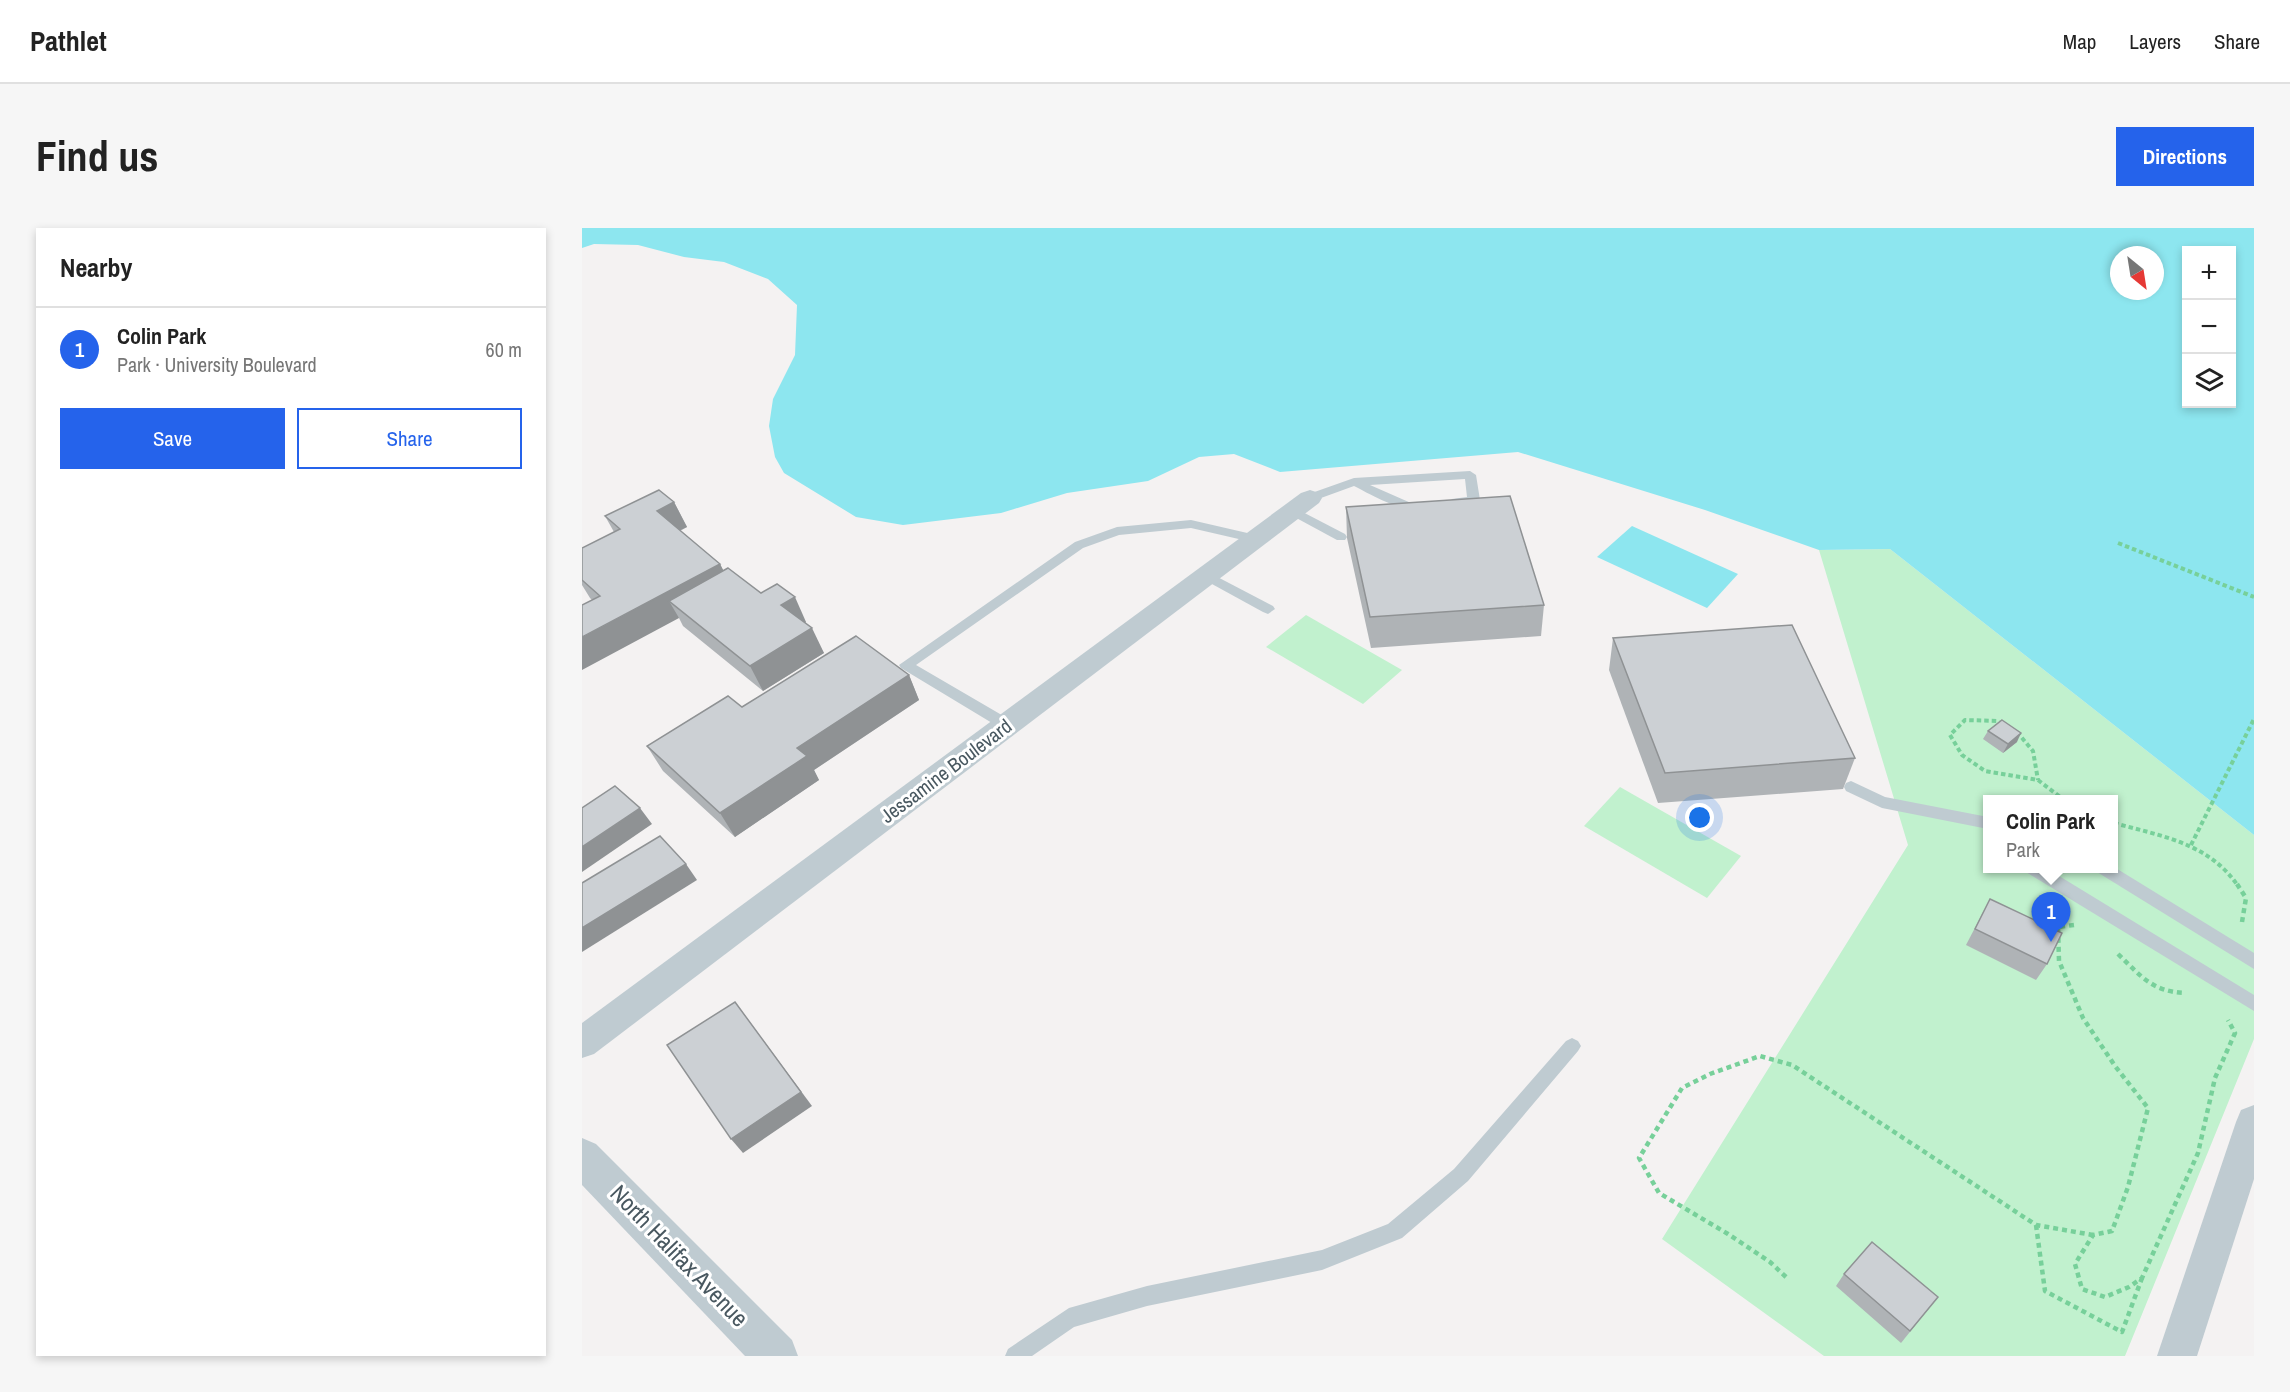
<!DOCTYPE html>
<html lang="en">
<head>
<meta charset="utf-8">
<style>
  body { margin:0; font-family:"Archivo Narrow",sans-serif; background:#f6f6f6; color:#222 }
  .controls { position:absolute; right:18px; top:18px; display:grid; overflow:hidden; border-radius:0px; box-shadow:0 3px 9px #0003 }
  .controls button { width:54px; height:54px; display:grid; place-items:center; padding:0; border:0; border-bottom:2px solid #e0e0e0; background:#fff; color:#222; font:30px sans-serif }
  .compass { position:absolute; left:1528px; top:18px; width:54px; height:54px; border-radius:50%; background:#fff; box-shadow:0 3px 9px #0003; rotate:150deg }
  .you { position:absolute; left:1118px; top:590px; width:21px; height:21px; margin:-15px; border:4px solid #fff; border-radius:50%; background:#1a73e8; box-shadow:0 0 0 9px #1a73e833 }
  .badge { display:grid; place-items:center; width:39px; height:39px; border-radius:50%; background:#2563eb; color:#fff; font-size:20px; font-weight:700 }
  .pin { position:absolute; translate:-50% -50px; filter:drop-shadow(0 2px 3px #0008) }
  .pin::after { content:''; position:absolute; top:32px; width:21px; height:18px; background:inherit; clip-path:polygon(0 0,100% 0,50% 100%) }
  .popup { position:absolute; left:1401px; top:567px; width:135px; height:78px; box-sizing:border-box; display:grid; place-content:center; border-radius:0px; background:#fff; filter:drop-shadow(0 2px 4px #0005); font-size:20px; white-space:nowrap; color:#767676 }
  .popup b { font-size:22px; color:#222 }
  .popup::after { content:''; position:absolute; left:50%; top:100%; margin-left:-12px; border:12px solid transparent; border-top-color:#fff }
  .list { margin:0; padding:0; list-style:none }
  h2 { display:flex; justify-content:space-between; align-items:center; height:78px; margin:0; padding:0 24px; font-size:26px }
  h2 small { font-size:20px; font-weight:400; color:#767676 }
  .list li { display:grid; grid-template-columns:39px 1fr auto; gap:18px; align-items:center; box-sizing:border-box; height:84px; padding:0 24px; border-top:2px solid #e0e0e0 }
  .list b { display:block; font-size:22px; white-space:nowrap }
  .list p { margin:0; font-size:20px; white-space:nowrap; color:#767676 }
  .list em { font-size:20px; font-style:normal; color:#767676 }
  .actions { display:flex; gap:12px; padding:18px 24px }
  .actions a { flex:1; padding:14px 0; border:2px solid #2563eb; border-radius:0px; text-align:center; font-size:21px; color:#2563eb }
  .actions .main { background:#2563eb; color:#fff }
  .icon { flex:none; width:33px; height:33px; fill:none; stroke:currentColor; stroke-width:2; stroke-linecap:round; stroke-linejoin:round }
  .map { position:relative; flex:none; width:1672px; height:1128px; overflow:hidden; border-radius:0px }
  header { display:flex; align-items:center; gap:36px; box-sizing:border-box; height:84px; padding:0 30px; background:#fff; border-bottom:2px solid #e0e0e0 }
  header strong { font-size:28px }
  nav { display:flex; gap:33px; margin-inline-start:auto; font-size:21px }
  .intro { display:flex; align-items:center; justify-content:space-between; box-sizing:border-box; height:144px; padding:0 36px }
  h1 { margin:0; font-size:42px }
  .button { padding:15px 27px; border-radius:0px; background:#2563eb; color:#fff; font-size:21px; font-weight:700 }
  main { display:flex; gap:36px; padding:0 36px }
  aside { flex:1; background:#fff; border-radius:0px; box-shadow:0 3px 9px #0003 }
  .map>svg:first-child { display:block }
  .green { fill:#c1f1ce; fill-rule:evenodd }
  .water { fill:#8de6ef; fill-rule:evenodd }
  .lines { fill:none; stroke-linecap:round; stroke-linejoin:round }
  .path-far1 { stroke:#77d09a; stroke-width:4; stroke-dasharray:4.5 3; stroke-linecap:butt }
  .path { stroke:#77d09a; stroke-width:4.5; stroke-dasharray:5 4; stroke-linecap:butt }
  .service { fill:#bfcbd1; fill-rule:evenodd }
  .minor { fill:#bfcbd1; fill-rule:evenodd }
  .tertiary { fill:#bfcbd1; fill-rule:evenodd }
  .wall { fill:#afb3b6 }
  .shaded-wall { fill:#8f9294 }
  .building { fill:#ccd0d4; stroke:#8f9294; stroke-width:1.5 }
  .labels { text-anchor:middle; stroke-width:6; stroke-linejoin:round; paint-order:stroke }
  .street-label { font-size:20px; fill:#495860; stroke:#fff }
  .near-street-label { font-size:24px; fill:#495860; stroke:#fff }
</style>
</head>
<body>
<header>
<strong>Pathlet</strong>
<nav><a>Map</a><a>Layers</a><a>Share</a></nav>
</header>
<div class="intro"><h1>Find us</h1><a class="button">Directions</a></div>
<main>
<aside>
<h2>Nearby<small></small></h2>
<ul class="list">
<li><span class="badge">1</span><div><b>Colin Park</b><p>Park · University Boulevard</p></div><em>60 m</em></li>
</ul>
<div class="actions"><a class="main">Save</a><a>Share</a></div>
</aside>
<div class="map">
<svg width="1672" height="1128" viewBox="0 0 1672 1128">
  <rect width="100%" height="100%" fill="#f4f2f2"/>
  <g class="green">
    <path d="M1308,321L1672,607V811L1543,1128H1242L1080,1011L1326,617L1237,322ZM1406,572H1532V640H1406Z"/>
    <polygon points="724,387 820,442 781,476 684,419"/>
    <polygon points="1038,559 1159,628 1125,670 1002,598"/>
  </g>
  <g class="water">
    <path d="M0,0H1672V607L1308,321L1237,322L1123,282L936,224L698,244L652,226L617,229L566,253L485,265L419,285L321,297L274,289L202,245L193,229L187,198L191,171L213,127L215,77L186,51L142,34L102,29L56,17L12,16L0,20ZM1604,22H1650V176H1604ZM1537,27H1573V63H1537Z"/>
    <polygon points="1050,298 1156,346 1125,380 1015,329"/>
  </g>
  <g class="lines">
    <g class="path-far1">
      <polyline points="1536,315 1672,369"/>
      <polyline points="1421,496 1415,493 1383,492 1368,507 1380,527 1403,543 1456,552 1482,572"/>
      <polyline points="1435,504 1451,523 1456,552"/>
      <path d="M1532,595C1579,608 1627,615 1656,658"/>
      <polyline points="1609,617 1672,491"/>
    </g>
    <g class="path">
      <polyline points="1655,656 1664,670 1660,694"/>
      <polyline points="1492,697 1476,699 1477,733 1501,790 1533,838 1566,880 1546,959 1530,1003 1511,1007 1493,1036 1500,1061 1523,1069 1547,1059 1560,1050 1616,925 1633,850 1653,805 1646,792"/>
      <path d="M1536,726C1559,748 1570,764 1604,765"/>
      <polyline points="1454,997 1463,1063 1540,1104 1560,1050"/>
      <polyline points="1204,1049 1188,1034 1146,1006 1077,965 1057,930 1100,860 1128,846 1178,828 1210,837 1454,997 1511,1007"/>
    </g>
    <g class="service">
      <path d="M888,243L894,247L898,272C892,278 874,280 868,274L870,271L885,269L883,251L788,257L829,275H842L844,278C830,291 788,266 772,258L728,274L722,270L724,267L772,250Z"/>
      <polygon points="711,279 763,306 765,309 763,312 755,312 707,286 705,283 707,280"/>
      <polygon points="609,292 674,307 680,311 674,315 609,300 537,307 501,320 334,437 430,493 432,497 430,501 420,501 319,440 317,437 493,314 535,299"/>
      <polygon points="624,343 691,378 693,381 686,386 681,384 619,350 618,347"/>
      <polygon points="1269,553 1303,569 1406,589 1406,601 1300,580 1264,563 1262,559 1264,555"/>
      <polygon points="1532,639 1672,725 1672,741 1515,644 1513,640"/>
      <polygon points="1442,640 1464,640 1672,767 1672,783 1444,644"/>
      <polygon points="990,810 996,813 999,818 996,823 886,953 820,1010 740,1042 565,1078 492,1099 450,1128 423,1128 426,1121 487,1080 565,1058 740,1022 806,996 872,941 984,813"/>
    </g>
    <g class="minor">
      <polygon points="728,262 737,265 740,270 737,275 12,826 0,830 0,795 719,265"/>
      <polygon points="1672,877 1672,951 1615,1128 1575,1128 1654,894 1659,882"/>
    </g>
    <polygon class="tertiary" points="0,910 14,916 210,1112 216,1128 163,1128 0,957"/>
  </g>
  <g class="wall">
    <polygon points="92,274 105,299 98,303 138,336 141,342 179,365 224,394 223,395 242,425 181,463 101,398 97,390 10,372 8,370 0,357 0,320 32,304 23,288"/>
    <polygon points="764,279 962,377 959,408 789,420 765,310"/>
    <polygon points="1031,410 1273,530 1261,561 1076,575 1027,442"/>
    <polygon points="327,447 337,472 232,542 237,552 153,609 81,543 65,518 160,479"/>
    <polygon points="1406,503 1435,514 1421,525 1401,511"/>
    <polygon points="1408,671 1465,736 1454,752 1384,717"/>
    <polygon points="1262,1046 1356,1069 1319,1115 1254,1058"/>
  </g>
  <g class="shaded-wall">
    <polygon points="92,274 105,299 88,307 75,283"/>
    <polygon points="138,336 151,361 87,373 97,390 0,442 0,409"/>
    <polygon points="213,369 224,394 211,402 199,377"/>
    <polygon points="230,400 242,425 181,463 168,438"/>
    <polygon points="327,447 337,472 232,542 237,552 153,609 138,585 215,520"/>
    <polygon points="1439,505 1435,514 1421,525 1426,516"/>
    <polygon points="58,580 70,596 0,644 0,619"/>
    <polygon points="104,636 115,652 0,724 0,700"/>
    <polygon points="153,774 230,878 161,925 149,911"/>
  </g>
  <g class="building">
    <polygon points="77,262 92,274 75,283 138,336 0,409 0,377 18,368 0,352 0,320 38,301 23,288"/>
    <polygon points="928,268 962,377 788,389 764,279"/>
    <polygon points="146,340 179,365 195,356 213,369 199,377 230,400 168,438 87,373"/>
    <polygon points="1210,397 1273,530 1083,545 1031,410"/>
    <polygon points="274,408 327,447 215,520 225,528 138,585 65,518 146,468 160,479"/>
    <polygon points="1420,492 1439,505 1426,516 1406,503"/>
    <polygon points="33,558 58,580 0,619 0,580"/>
    <polygon points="78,608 104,636 0,700 0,655"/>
    <polygon points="1408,671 1480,705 1465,736 1393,701"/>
    <polygon points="153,774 219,864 149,911 85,817"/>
    <polygon points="1290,1014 1356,1069 1328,1103 1262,1046"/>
  </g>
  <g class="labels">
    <g class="street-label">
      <text transform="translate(364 543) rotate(-37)" y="7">Jessamine Boulevard</text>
    </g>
    <g class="near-street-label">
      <text transform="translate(97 1028) rotate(46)" y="8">North Halifax Avenue</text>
    </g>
  </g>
</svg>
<div class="controls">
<button>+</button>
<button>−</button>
<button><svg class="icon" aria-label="layers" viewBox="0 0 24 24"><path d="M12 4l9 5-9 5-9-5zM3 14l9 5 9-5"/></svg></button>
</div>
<svg class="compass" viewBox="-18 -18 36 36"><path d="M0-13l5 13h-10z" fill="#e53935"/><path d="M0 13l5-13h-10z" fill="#767676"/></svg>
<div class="you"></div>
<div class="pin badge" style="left:1469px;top:714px">1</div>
<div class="popup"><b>Colin Park</b>Park</div>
</div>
</main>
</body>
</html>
